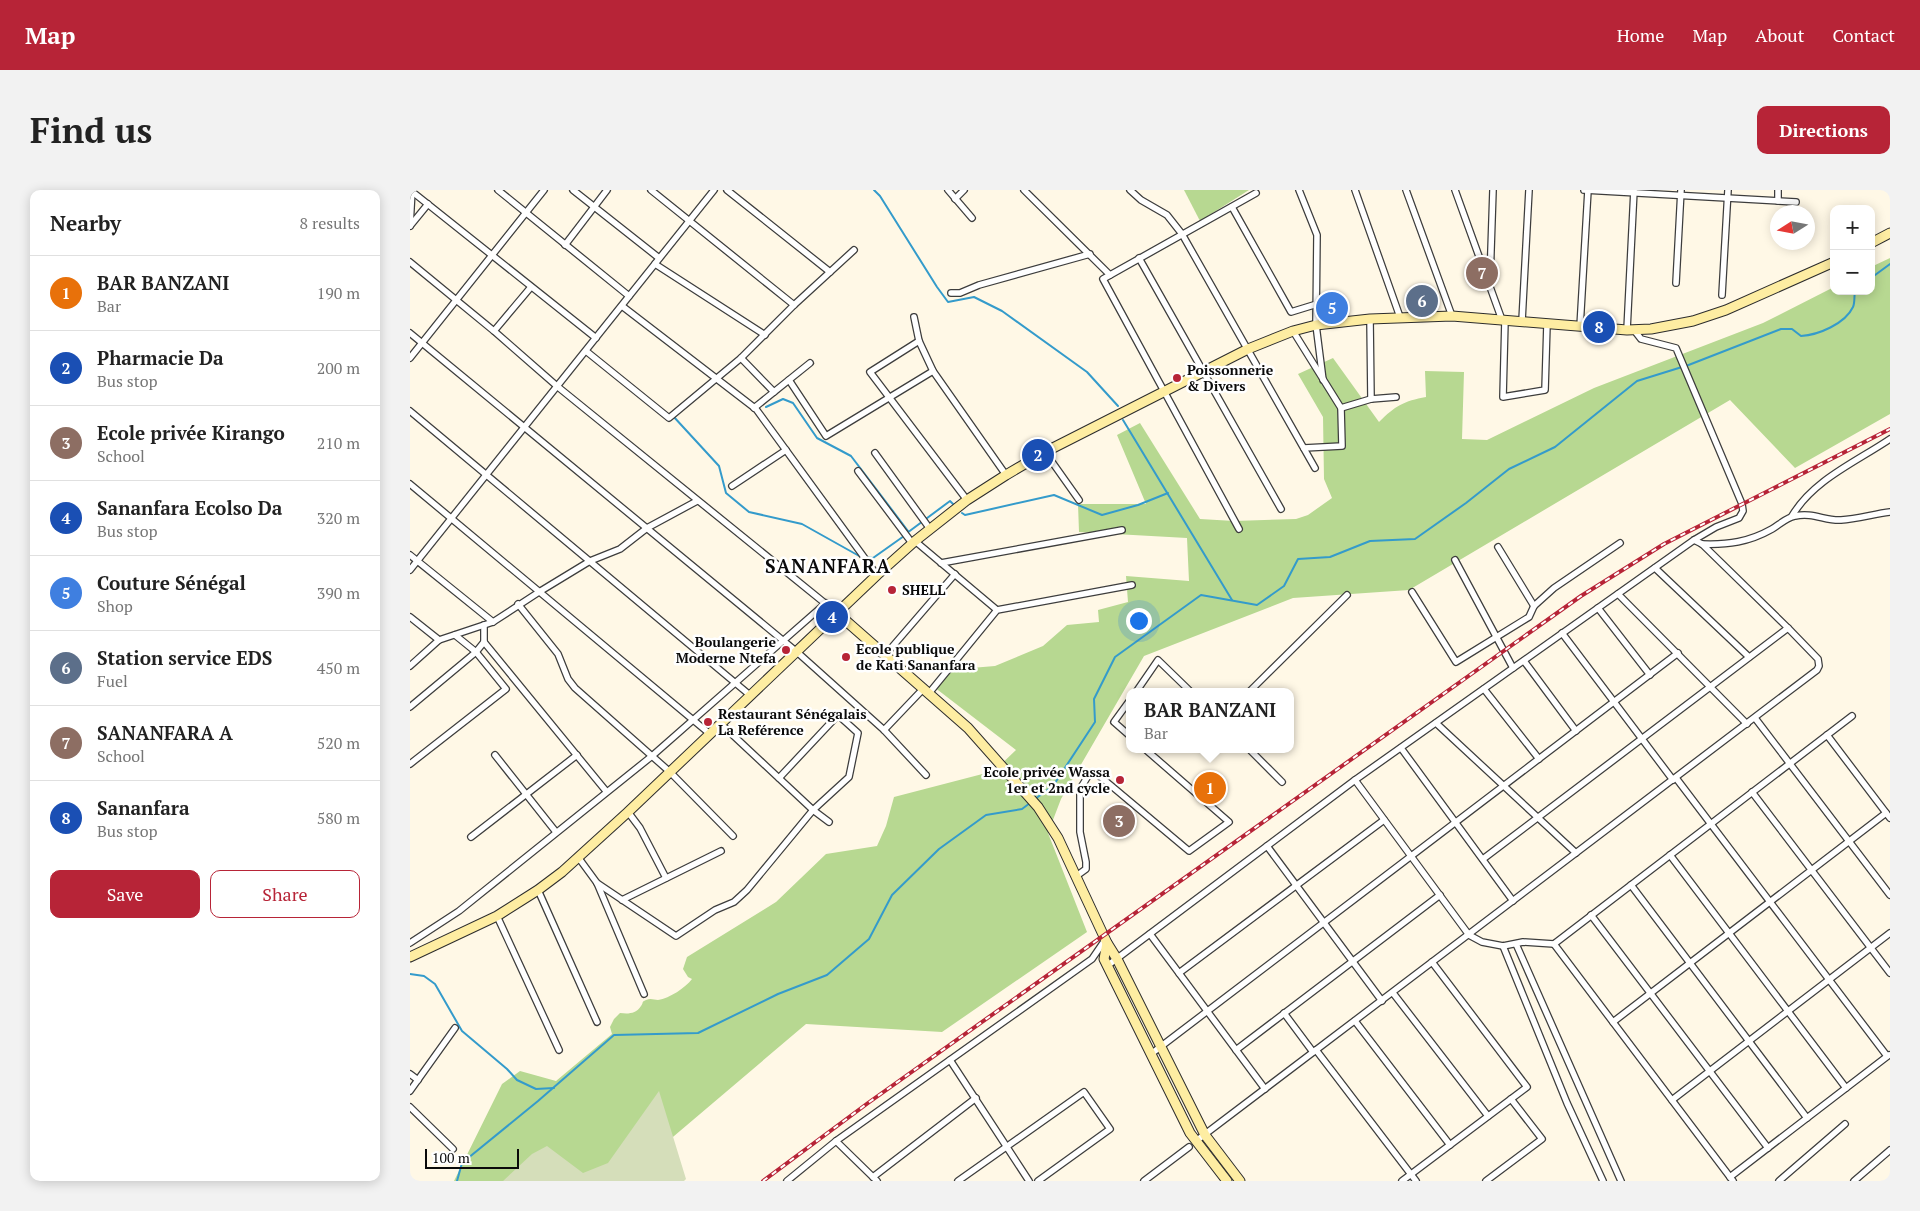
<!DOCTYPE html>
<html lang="en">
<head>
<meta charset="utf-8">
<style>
  body { margin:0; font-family:"PT Serif",serif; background:#f2f2f2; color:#222 }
  .controls { position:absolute; right:15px; top:15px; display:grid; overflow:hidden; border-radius:10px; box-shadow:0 2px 12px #0003 }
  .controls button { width:45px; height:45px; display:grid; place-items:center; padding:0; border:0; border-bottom:1px solid #e0e0e0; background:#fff; color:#222; font:25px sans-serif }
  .compass { position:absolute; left:1360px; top:15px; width:45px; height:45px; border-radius:50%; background:#fff; box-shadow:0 2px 12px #0003; rotate:259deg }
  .scale { position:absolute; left:15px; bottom:12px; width:94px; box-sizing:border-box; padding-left:5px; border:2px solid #0a0a0a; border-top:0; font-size:14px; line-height:18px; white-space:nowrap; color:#0a0a0a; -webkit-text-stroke:4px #fff; paint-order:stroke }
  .you { position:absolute; left:728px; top:430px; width:18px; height:18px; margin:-12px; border:4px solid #fff; border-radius:50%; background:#1a73e8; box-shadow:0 0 0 8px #1a73e833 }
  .badge { display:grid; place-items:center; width:32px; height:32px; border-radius:50%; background:#b72437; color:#fff; font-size:16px; font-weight:700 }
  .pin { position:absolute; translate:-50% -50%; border:2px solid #fff; box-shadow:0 1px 5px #0006 }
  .popup { position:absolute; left:716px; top:498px; width:168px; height:65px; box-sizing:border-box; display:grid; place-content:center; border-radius:10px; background:#fff; filter:drop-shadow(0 1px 4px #0005); font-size:16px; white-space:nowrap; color:#767676 }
  .popup b { font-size:19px; color:#222 }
  .popup::after { content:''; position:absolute; left:50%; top:100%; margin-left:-10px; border:10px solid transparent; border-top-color:#fff }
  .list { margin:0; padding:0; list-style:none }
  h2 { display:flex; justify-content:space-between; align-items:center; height:65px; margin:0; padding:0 20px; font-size:21px }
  h2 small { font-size:16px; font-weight:400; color:#767676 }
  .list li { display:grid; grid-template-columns:32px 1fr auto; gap:15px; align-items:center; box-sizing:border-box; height:75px; padding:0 20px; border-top:1px solid #e0e0e0 }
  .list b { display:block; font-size:19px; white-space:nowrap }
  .list p { margin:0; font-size:16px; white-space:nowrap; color:#767676 }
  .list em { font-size:16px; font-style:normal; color:#767676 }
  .actions { display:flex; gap:10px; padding:15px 20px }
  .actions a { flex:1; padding:11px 0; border:1px solid #b72437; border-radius:10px; text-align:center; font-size:18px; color:#b72437 }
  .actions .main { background:#b72437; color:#fff }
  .map { position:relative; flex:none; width:1480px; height:991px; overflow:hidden; border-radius:10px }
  header { display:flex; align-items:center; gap:30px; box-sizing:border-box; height:70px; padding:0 25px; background:#b72437; color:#fff }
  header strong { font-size:24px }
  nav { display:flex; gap:28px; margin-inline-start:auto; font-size:18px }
  .intro { display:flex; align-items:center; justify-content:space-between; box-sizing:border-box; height:120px; padding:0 30px }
  h1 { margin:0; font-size:35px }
  .button { padding:12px 22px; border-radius:10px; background:#b72437; color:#fff; font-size:18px; font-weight:700 }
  main { display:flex; gap:30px; padding:0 30px }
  aside { flex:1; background:#fff; border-radius:10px; box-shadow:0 2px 12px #0003 }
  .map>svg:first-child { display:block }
  .forest { fill:#b7d891 }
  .cemetery { fill:#d5deba }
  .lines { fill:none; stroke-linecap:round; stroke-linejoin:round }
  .stream { stroke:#349bcb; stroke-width:2 }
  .street-casing { stroke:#3d3d3d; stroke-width:8 }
  .secondary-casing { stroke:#2c2c2c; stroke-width:11 }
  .street { stroke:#fff; stroke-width:5.5 }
  .secondary { stroke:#feeda2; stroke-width:9 }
  .rail-casing { stroke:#b72437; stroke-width:4 }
  .rail { stroke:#fff; stroke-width:2; stroke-dasharray:5.5; stroke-linecap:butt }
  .poi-dot { fill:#b72437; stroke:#fff; stroke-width:2 }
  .labels { text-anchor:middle; stroke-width:5; stroke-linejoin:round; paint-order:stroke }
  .poi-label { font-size:14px; font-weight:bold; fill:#0a0a0a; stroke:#fff; text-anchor:start }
  .district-label { font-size:19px; font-weight:bold; letter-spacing:1px; fill:#0a0a0a; stroke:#fff }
</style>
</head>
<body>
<header>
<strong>Map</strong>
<nav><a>Home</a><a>Map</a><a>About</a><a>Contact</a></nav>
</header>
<div class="intro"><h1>Find us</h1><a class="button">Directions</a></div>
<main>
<aside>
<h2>Nearby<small>8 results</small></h2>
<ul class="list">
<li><span class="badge" style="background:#e8710a">1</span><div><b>BAR BANZANI</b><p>Bar</p></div><em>190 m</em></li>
<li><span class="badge" style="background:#1a4fb4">2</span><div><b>Pharmacie Da</b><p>Bus stop</p></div><em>200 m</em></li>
<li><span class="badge" style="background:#8d6e63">3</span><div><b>Ecole privée Kirango</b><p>School</p></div><em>210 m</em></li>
<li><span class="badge" style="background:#1a4fb4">4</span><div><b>Sananfara Ecolso Da</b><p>Bus stop</p></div><em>320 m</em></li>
<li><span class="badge" style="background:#3f7fe0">5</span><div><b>Couture Sénégal</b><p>Shop</p></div><em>390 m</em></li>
<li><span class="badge" style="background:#5c6f8a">6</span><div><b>Station service EDS</b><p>Fuel</p></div><em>450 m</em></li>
<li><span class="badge" style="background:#8d6e63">7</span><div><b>SANANFARA A</b><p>School</p></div><em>520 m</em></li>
<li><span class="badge" style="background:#1a4fb4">8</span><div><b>Sananfara</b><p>Bus stop</p></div><em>580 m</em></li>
</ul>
<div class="actions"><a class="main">Save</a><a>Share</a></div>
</aside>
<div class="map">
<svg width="1480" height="991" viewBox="0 0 1480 991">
  <rect width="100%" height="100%" fill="#fff8e6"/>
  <g class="forest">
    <polygon points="774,0 839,0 790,31"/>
    <path d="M1480,68V224L1385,278L1320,210L999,400L883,408L734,466L651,609L638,643L677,742L532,842L396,834L211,991H44L92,894L110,881L146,891L202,844L200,837L204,829L210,823C218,824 226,824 231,816C234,812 231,812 236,810C241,808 244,810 248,810C260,808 275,798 282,789L278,787L273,779L277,767L366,712L416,664L467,656L476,636L484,607L584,581L606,560L524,497L537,480L585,476L633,456L657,435L689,432L688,420L718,412L716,386L779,391L777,348L669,342L668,314H736L707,245L730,233L790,329L824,331L886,329L898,325L922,308L914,289L913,227L888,184L923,168L969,232C985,216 994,211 1016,207L1015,181L1054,182L1052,249L1077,250L1184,198L1353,133L1424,97V101H1461V77Z"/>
  </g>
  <polygon class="cemetery" points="249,901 276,989 274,991 93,991 122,964 137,956 173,983 198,973"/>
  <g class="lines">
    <g class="stream">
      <polyline points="464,0 470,6 527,97 538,112 564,107 592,121 677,182 708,216"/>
      <polyline points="1461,88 1480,74"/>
      <path d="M1276,176L1371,139H1382L1391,146C1408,145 1435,134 1443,117C1445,113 1444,106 1445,101"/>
      <polyline points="356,217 373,209 383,213 407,248 441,266 498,341"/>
      <polyline points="263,226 309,276 316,303 339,322 392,334 451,367"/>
      <polyline points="713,230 822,410"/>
      <polyline points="552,323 555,325 644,305 692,325 728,315 758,303"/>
      <polyline points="497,343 540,311 543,314"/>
      <polyline points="455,367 463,368 494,346"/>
      <polyline points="625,609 643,596 685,532 684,509 705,467 791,405 847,415 874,396 888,369 920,367 960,351 1005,349 1056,313 1099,279 1145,257 1227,191 1272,177"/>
      <polyline points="0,784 14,786 25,794 52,841 97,879 107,890 126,899 144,898"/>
      <polyline points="47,991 52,973 128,911 204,845 288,843 368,804 417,785 459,749 482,705 529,659 576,625 612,619 620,613"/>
    </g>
    <g class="street-casing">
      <g id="street">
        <polyline points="0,0 186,148"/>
        <polyline points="88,0 219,106"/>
        <polyline points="163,0 249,68"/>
        <polyline points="241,0 384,115"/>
        <polyline points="317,0 420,82"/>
        <polyline points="538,0 562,28"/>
        <polyline points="614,0 700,85"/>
        <polyline points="720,0 731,10 757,25 772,44 905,278"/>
        <polyline points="889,0 907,45 906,135 913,190"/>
        <polyline points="945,0 990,127"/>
        <polyline points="996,0 1042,126"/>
        <polyline points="1045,0 1092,130"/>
        <polyline points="1174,0 1386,12"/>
        <polyline points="545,9 554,0"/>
        <polyline points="1368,11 1368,0"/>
        <polyline points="822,17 881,122 907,114"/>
        <polyline points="0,36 2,0"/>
        <polyline points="0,36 18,14"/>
        <polyline points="155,55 197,0"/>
        <polyline points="729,68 871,319"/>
        <polyline points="0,72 84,141 148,197 427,423"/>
        <polyline points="245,74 355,145"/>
        <polyline points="1080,90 1083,0"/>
        <polyline points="1266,93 1271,0"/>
        <polyline points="541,103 550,103 569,95 680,64"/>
        <polyline points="1312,105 1318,0"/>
        <polyline points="212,116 346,219 467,385"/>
        <polyline points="504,127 509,151 523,181 596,285"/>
        <polyline points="960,129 961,209"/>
        <polyline points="1095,130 1093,207 1135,200 1137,134"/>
        <polyline points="1112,131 1119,0"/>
        <polyline points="1170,137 1178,0"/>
        <polyline points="1217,140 1224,0"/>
        <polyline points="84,141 121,97"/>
        <polyline points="883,141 931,218 932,256 894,258"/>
        <polyline points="0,143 387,462 474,540 516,585"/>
        <polyline points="509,151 460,182 557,310"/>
        <polyline points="176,161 259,228 331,168 384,115 444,60"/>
        <polyline points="0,168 134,0"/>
        <polyline points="331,168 364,202"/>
        <polyline points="379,190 416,246 523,181"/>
        <polyline points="344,218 400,173"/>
        <polyline points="931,218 961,209 986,207"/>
        <polyline points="0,221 341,506"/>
        <polyline points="635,262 669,310"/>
        <polyline points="465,263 520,339"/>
        <polyline points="448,281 502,353"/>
        <polyline points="0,294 300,544"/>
        <polyline points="322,296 376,260"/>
        <path d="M1382,326C1403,290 1446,272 1480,249"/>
        <polyline points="829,339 693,89 846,3"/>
        <polyline points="505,351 587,420"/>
        <path d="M1292,354C1318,355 1339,352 1362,339C1369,335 1377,327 1385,326C1403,322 1415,331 1431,330C1447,329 1464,324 1480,322"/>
        <polyline points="1088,357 1124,416"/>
        <polyline points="0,365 83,432"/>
        <polyline points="1045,370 1103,478"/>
        <polyline points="531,373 712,340"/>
        <polyline points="1245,378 1339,467"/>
        <polyline points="0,380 304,0"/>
        <polyline points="1002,402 1046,472 1119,427 1124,416 1144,398 1210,353"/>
        <polyline points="1208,404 1337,534"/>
        <polyline points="108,414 148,464 158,489 165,498 260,582 323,646"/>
        <polyline points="1188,418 1240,485"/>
        <polyline points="0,427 29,450"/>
        <polyline points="74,435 74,452 196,601"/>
        <polyline points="1152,443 1263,590"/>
        <polyline points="476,464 545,384"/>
        <polyline points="1114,471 1166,541"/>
        <polyline points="0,476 29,450 83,432 129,402 180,371 210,359 237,338 287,311"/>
        <polyline points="1074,499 1129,569"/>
        <polyline points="520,502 587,420 722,395"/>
        <polyline points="726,502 748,470 781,502"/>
        <polyline points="839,502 937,405"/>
        <polyline points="720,510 704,532 720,546"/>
        <polyline points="0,517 66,462 74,452"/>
        <polyline points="1345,528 1480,705"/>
        <polyline points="1026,533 1166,663"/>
        <polyline points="311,534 403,620 419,632"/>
        <polyline points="474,540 514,498"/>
        <polyline points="1417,545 1480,628"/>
        <polyline points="991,558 1103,711"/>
        <polyline points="839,559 872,592"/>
        <polyline points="85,565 146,642"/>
        <polyline points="0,574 96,499 66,462 45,445"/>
        <polyline points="1266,588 1477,866"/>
        <polyline points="945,590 1059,745 1072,752 1093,756 1113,752 1144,754 1442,526"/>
        <polyline points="1342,602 1480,783"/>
        <polyline points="218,622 230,638 256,688"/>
        <polyline points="61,647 167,565"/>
        <polyline points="857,656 972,811"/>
        <polyline points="1260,665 1436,898"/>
        <polyline points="168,667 187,693 234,804"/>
        <polyline points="1073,669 1378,438"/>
        <polyline points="665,687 676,679 676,672 670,642 670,599 678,586 686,583 779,661 819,632 735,559"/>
        <polyline points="187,693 266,746 305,720 324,712 337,700 403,620 439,587 448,543 428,525 369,588"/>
        <polyline points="1221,695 1397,928"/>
        <polyline points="128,700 187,832"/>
        <polyline points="212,710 311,661"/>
        <polyline points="1181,725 1358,958"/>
        <polyline points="87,726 149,860"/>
        <polyline points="740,744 855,899"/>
        <polyline points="0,753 49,721 242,566 416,413"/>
        <polyline points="1106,754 1211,991"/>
        <polyline points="1144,754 1323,991"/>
        <polyline points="1093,756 1157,913 1193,991"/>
        <polyline points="697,776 945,590 1284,350 1306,337 1329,328 1333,321 1332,314 1266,158 1231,149 1224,140"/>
        <polyline points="769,783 974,630"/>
        <polyline points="983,803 1078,926"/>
        <polyline points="874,823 903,862"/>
        <polyline points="945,831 1040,955"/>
        <polyline points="1203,832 1476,623"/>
        <polyline points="826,860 1030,705"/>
        <polyline points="906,860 1006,991"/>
        <polyline points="741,864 1268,463"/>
        <polyline points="540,870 619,991"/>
        <polyline points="0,884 8,890"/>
        <polyline points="0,901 45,838"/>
        <polyline points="1262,910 1480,743"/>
        <polyline points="0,917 43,959"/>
        <polyline points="426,951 467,991"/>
        <polyline points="786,951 1407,480 1409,476 1408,469 1378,438 1292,354 1284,350"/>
        <polyline points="463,987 566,908"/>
        <polyline points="1320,987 1479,865"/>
        <polyline points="377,991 426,951 682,769 695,750"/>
        <polyline points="548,991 674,902 700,939 628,991"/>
        <polyline points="734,991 779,957"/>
        <polyline points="992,991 1117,897 1022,772"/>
        <polyline points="1076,991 1132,949 1101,909"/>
        <polyline points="1369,991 1435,934"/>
        <polyline points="1444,991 1480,960"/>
      </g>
    </g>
    <g class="secondary-casing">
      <g id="secondary">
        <polyline points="1461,53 1480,43"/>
        <polyline points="427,423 558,538 628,617 648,648 697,753 707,769 795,945 830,991"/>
        <polyline points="697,753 694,769 780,943 817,991"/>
        <polyline points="0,767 87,726 128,700 152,682 218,622 467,385 505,351 557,310 596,285 635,262 838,159 883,141 906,135 960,129 1042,126 1217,140 1241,139 1283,131 1316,120 1424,72"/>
      </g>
    </g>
    <use href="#street" class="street"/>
    <use href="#secondary" class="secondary"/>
    <g class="rail-casing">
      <polyline id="rail" points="353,991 458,913 1171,406 1254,354 1480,239"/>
    </g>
    <use href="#rail" class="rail"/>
  </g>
  <g class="poi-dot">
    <circle cx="767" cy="188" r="5"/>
    <circle cx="482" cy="400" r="5"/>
    <circle cx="376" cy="460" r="5"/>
    <circle cx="436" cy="467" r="5"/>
    <circle cx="298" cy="532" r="5"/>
    <circle cx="710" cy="590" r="5"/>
  </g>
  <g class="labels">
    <g class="poi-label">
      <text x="777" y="185">Poissonnerie<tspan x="777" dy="16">&amp; Divers</tspan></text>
      <text x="492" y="405">SHELL</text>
      <text x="366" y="457" text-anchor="end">Boulangerie<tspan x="366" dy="16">Moderne Ntefa</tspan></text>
      <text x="446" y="464">Ecole publique<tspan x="446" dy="16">de Kati Sananfara</tspan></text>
      <text x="308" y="529">Restaurant Sénégalais<tspan x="308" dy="16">La Reférence</tspan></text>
      <text x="700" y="587" text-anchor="end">Ecole privée Wassa<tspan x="700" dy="16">1er et 2nd cycle</tspan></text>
    </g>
    <g class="district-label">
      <text x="418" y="383">SANANFARA</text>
    </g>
  </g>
</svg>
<div class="controls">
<button>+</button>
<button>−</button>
</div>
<svg class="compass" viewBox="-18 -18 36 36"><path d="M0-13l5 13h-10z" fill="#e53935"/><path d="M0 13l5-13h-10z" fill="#767676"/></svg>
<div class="scale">100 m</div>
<div class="you"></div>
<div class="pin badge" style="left:800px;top:598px;background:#e8710a">1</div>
<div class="popup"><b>BAR BANZANI</b>Bar</div>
<div class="pin badge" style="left:628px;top:265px;background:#1a4fb4">2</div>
<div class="pin badge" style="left:709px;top:631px;background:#8d6e63">3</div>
<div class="pin badge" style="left:422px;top:427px;background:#1a4fb4">4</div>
<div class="pin badge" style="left:922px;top:118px;background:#3f7fe0">5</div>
<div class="pin badge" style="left:1012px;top:111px;background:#5c6f8a">6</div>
<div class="pin badge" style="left:1072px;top:83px;background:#8d6e63">7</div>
<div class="pin badge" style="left:1189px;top:137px;background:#1a4fb4">8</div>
</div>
</main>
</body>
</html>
